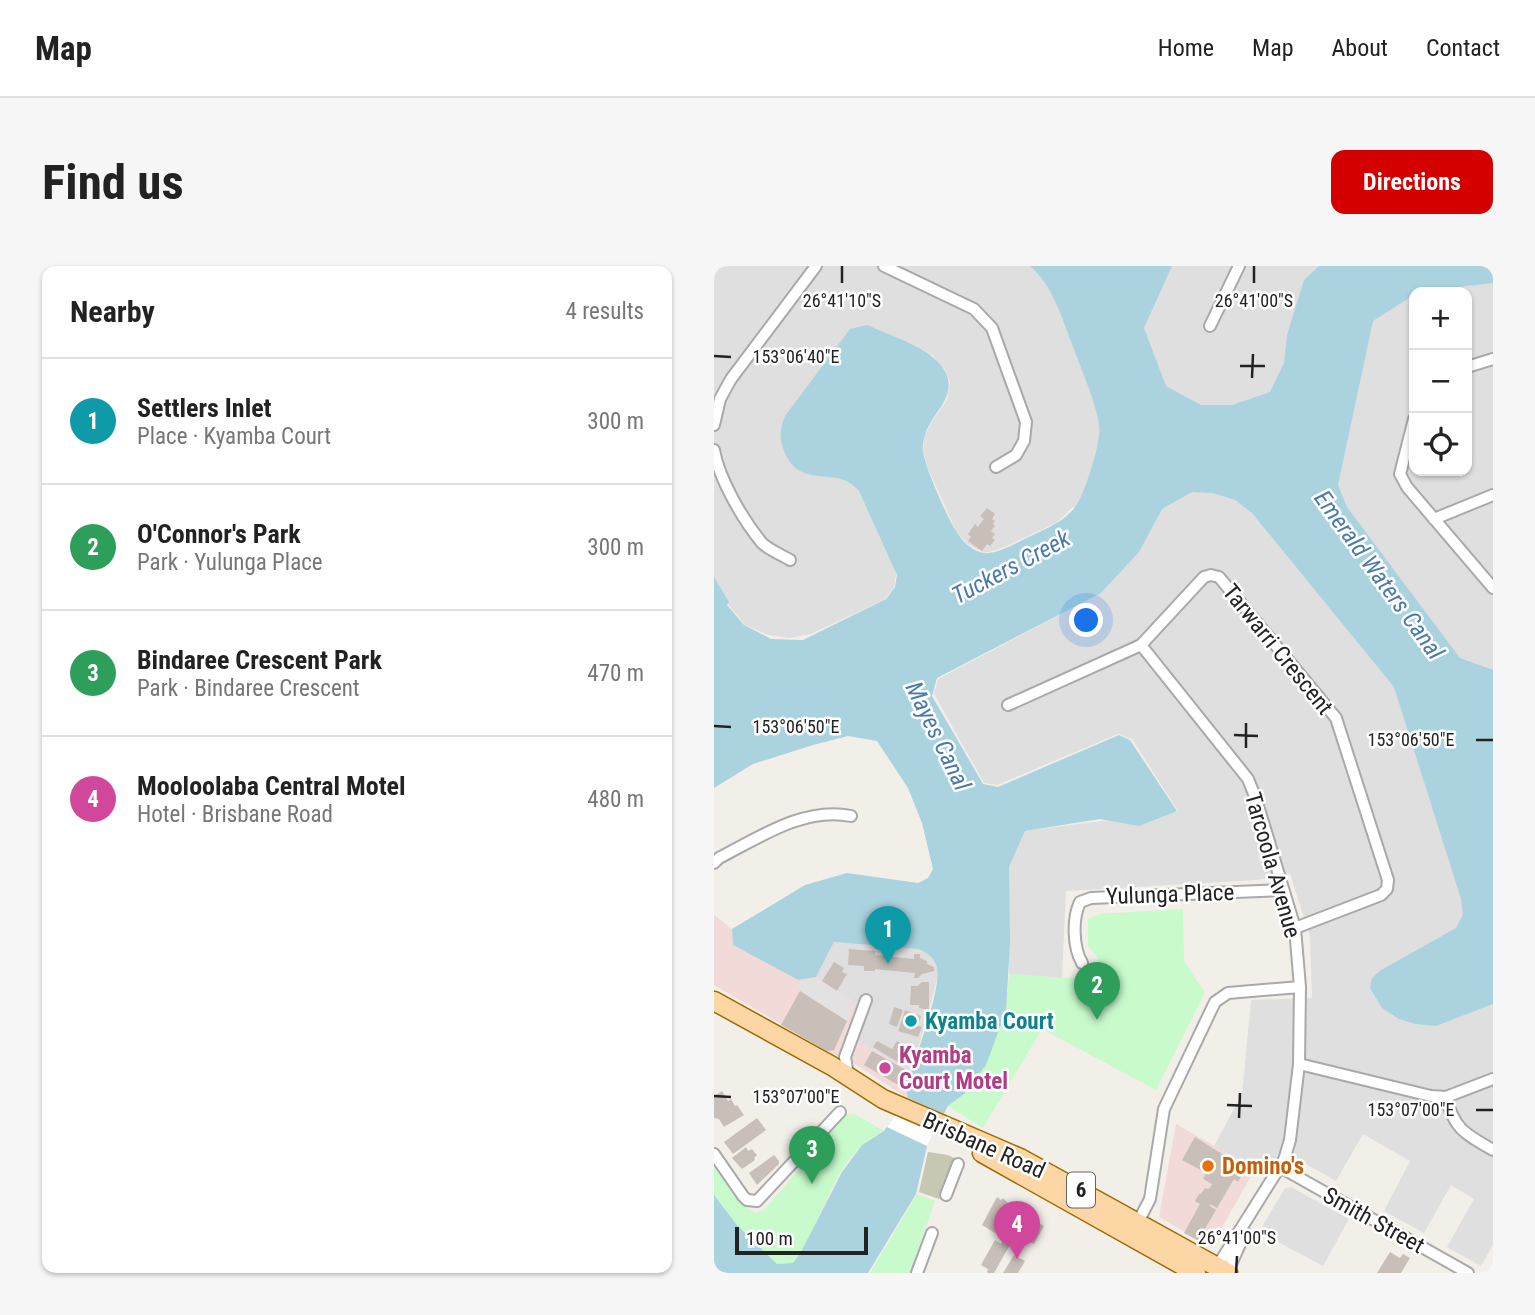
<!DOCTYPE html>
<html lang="en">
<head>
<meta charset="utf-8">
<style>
  body { margin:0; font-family:"Roboto Condensed",sans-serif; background:#f6f6f6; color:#222 }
  .controls { position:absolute; right:21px; top:21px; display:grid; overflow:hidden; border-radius:14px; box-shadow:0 2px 5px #0004 }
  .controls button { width:63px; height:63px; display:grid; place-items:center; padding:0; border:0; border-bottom:2px solid #e0e0e0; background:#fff; color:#222; font:35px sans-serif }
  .scale { position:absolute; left:21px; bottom:18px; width:133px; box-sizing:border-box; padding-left:7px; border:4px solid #222; border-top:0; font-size:19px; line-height:24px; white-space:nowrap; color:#222; -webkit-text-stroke:5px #fff; paint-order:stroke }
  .you { position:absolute; left:373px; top:355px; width:24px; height:24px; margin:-18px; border:5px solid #fff; border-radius:50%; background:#1a73e8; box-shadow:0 0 0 10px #1a73e833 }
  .badge { display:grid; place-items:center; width:46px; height:46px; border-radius:50%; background:#d40000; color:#fff; font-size:23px; font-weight:700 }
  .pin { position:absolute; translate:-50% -58px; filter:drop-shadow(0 2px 4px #0008) }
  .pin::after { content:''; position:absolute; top:37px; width:24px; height:21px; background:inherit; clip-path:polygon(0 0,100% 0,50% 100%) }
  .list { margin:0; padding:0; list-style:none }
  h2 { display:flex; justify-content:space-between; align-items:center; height:91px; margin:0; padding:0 28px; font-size:30px }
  h2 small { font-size:23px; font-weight:400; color:#767676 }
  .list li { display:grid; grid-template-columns:46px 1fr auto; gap:21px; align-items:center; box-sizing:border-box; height:126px; padding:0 28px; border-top:2px solid #e0e0e0 }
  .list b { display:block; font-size:26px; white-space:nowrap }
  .list p { margin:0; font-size:23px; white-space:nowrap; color:#767676 }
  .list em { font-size:23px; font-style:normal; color:#767676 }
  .icon { flex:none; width:38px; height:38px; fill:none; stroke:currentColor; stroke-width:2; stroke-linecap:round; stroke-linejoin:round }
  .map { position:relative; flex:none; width:779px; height:1007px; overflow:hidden; border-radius:14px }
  header { display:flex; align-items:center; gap:42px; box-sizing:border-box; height:98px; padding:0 35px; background:#fff; border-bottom:2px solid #e0e0e0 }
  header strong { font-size:33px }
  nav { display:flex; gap:38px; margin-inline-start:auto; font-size:24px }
  .intro { display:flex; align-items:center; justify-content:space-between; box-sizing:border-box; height:168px; padding:0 42px }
  h1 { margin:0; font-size:49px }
  .button { padding:18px 32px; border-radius:14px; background:#d40000; color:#fff; font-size:24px; font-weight:700 }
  main { display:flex; gap:42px; padding:0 42px }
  aside { flex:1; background:#fff; border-radius:14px; box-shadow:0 2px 5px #0004 }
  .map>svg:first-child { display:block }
  .residential { fill:#e0dfdf; fill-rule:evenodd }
  .commercial { fill:#f2dad9 }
  .construction { fill:#c7c7b4 }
  .park { fill:#c8facc }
  .parking { fill:#e2e2e2 }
  .water { fill:#aad3df }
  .pier { fill:#fff }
  .building { fill:#c7bfb8 }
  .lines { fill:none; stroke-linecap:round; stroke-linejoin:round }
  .street-casing { stroke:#a9a9a9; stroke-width:14 }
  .primary-casing { stroke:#a06b00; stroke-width:21 }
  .street { stroke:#fff; stroke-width:10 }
  .primary { stroke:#fcd6a4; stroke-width:18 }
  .ticks { fill:none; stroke:#222; stroke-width:2.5 }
  .culture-dot { fill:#0f9aa8; stroke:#fff; stroke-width:2.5 }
  .hotel-dot { fill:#d1479c; stroke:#fff; stroke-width:2.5 }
  .food-dot { fill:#e8710a; stroke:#fff; stroke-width:2.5 }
  .labels { text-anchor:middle; stroke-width:5; stroke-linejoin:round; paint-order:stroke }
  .shield { fill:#fff; stroke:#646464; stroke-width:2 }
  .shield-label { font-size:21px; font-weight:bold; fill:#222 }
  .street-label { font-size:23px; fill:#222; stroke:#fff }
  .culture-label { font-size:23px; font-weight:bold; fill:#0d838f; stroke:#fff; text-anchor:start }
  .hotel-label { font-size:23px; font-weight:bold; fill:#b23c85; stroke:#fff; text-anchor:start }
  .food-label { font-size:23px; font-weight:bold; fill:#c56008; stroke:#fff; text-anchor:start }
  .water-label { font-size:24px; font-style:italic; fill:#4a7aab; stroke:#fff }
  .ticks-label { font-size:18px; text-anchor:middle; fill:#222; stroke:#fff; stroke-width:5; stroke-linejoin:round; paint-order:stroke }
</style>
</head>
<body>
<header>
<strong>Map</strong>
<nav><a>Home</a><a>Map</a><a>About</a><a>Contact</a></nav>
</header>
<div class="intro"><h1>Find us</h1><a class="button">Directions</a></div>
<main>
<aside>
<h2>Nearby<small>4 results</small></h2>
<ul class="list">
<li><span class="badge" style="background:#0f9aa8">1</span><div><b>Settlers Inlet</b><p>Place · Kyamba Court</p></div><em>300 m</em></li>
<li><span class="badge" style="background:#2e9e5b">2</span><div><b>O'Connor's Park</b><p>Park · Yulunga Place</p></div><em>300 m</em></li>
<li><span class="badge" style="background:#2e9e5b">3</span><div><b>Bindaree Crescent Park</b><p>Park · Bindaree Crescent</p></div><em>470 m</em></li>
<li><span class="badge" style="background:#d1479c">4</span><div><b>Mooloolaba Central Motel</b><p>Hotel · Brisbane Road</p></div><em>480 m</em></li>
</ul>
</aside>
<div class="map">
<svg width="779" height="1007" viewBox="0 0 779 1007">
  <rect width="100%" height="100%" fill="#f2efe9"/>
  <g class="residential">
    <path d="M0,0H779V979L767,1000L733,981L760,933L737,919L710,967L670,945L696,895L649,868L622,915L587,895L541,903L500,880L528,828L537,734L598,732L596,670L576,608L542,614L352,625L348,712L295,708V601L311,565L464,545L418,473L404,468L283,519L270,517L220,428L224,413L387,327L404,309L359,241L342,257L286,283L270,287L255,279L243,267L213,200L209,185L211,169L217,157L233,134L236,116L231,104L217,88L180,321L171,333L97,368L75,372L54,369L31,359L0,321ZM700,26H753V205H700Z"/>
    <polygon points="120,676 204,683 213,687 221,695 224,705 221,722 197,807 134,769 138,735 102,711"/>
    <polygon points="577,921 635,953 609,1000 545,966 571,922"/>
  </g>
  <g class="commercial">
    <polygon points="0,649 18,663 19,679 84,714 102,711 138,735 142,751 134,769 193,804 189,813 194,832 142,799 113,785 0,719"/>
    <polygon points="462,858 541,903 497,981 445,951"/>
  </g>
  <polygon class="construction" points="214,886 234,889 242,893 225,933 205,926"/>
  <g class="park">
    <polygon points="469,643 470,695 491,727 442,824 328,763 269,862 234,840 250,828 292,745 295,708 374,713 384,706 384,692 374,680 374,653 385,648"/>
    <path d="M141,848L170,865C163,869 153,874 147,880C115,912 106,962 79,997L63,998L23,959L0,929V895L33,942L41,947L50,944L132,849Z"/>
    <polygon points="203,928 221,935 196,1007 156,1007"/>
  </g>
  <polygon class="parking" points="101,712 137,735 133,755 86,725 85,715"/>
  <path class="water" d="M316,0H458L430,62L452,120L487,139H518L556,126L570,97L573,69L590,14L605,0H779V17L700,26V29L659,55L624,219L633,241L746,392L779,404V738L722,760L701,758L685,753L668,742L656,722L658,712L667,704L742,662L749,648L747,633L680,421L538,247L521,234L499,227L478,226L448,243L425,286L387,327L223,412L218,430L269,518L284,521L405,469L416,474L463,545L425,560L386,553L311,565L295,601L296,677L292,745L272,799L250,828L234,840L213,880L202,928L154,1007H0V929L23,959L63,998L79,997L87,986L128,906L148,879L170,865L194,832L189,813L193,804L197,806C204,784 227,723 223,702C221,692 214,687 204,683L120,676L102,711L84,714L19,679L18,663L91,619L133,607L204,617L214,612L219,603L208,557L194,522L163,475L134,470L99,479L39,498L0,522V311L15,336L13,339L30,359L57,373L89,374L172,333L181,321L183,309L145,225C123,197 84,227 69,182C65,170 66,162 71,150L136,63L153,59C177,70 221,83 232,107C243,132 217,148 211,169C210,174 208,181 209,185C210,199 235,256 244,268C249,276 259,285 269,287C284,289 305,275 319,269C334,262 352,254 362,240C371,226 388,175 385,159C381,132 367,104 358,78C347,50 339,20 316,0Z"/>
  <polygon class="pier" points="194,832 230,848 213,880 173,861"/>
  <g class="building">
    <polygon points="273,242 281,248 278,253 281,255 279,258 281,260 277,265 281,268 278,272 281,274 276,280 273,278 268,285 254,275 257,271 254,268 261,258 264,261 270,253 266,250"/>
    <polygon points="135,683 161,685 161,689 200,693 200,688 206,688 206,692 213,695 213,698 220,701 220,705 208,708 204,712 200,712 201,707 161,703 161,705 150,705 150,700 134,699"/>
    <polygon points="120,696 130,702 128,706 133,708 123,725 108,715"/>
    <polygon points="208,716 215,716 215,744 205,742 205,739 196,739 197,720 203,720"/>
    <polygon points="86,725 133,755 120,784 113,785 67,759"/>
    <polygon points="180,741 189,744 183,761 175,758"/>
    <polygon points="191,744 207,750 204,760 208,761 204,771 184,765"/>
    <polygon points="163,775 178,783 183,775 196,783 187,798 159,781"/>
    <polygon points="158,785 192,804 184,819 150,799"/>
    <polygon points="8,825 14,835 17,833 21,840 23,839 30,849 10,861 5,853 0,852 0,830"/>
    <polygon points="43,852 52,864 19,888 10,876"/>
    <polygon points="481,871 529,901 529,907 524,916 520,913 503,942 496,938 496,940 502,944 489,966 492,968 487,976 470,967 486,938 481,935 485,928 487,928 491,922 495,923 498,918 489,913 492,907 468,894"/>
    <polygon points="32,881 34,885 38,883 43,889 40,892 41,894 28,903 18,892"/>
    <polygon points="60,889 65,895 65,898 43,919 35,907"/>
    <polygon points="283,931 287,934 289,932 296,939 281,967 268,959"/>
    <polygon points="319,954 330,960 320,978 308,971"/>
    <polygon points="289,973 297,977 280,1007 274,1007 273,1006 274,1003 267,999 281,974 287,978"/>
    <polygon points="676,986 686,992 689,988 696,992 687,1007 663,1007"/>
    <polygon points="300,989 311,995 304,1007 289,1007"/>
  </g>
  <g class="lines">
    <g class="street-casing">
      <g id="street">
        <polyline points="170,0 260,43 278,62 312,156 310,175 302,189 282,201"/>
        <polyline points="496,60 525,0"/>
        <polyline points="753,101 779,93"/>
        <polyline points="700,153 686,208 693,221 779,322"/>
        <polyline points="0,159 6,133 17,113 102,0"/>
        <path d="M0,184C5,213 29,254 48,277C55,284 68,289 76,294"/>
        <polyline points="720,253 779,229"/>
        <polyline points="427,379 534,513 542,533 581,662 586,721 585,798 576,874 570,894 503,1001"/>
        <polyline points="294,439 427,379 490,311 497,309 505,311 622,452 674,614 673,623 667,629 581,662"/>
        <path d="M0,597L5,592C44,572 91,540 137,550"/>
        <path d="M368,697C359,681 358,653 366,636L377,632L569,624"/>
        <polyline points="585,798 717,830 732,831 779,813"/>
        <polyline points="134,810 131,791 152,734"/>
        <path d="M732,831C740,863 751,868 779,884"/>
        <polyline points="0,888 29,930 33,934 43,935 126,846"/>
        <polyline points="566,901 754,1007"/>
        <polyline points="232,929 244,898"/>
        <polyline points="424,956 436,933 450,843 501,736 514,727 586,721"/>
        <polyline points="203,1007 218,967"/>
        <polyline points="513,1007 531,967"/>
      </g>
    </g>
    <g class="primary-casing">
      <g id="primary">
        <polyline points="0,735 118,800 169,833 306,892 514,1007"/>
        <polyline points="268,887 482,1007"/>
      </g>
    </g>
    <use href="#street" class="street"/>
    <use href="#primary" class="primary"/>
  </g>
  <path class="ticks" d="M128,17V0M540,17V0M0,90L17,91M526,100H551M538,112L539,88M0,460L17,461M520,469L544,470M762,474H779M532,482V457M0,830L17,831M513,839L538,840M762,844H779M525,852L526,827M522,1007L523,990"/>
  <circle class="culture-dot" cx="197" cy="755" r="7"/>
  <circle class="hotel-dot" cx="171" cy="802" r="7"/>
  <circle class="food-dot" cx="494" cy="900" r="7"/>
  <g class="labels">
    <rect class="shield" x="353" y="906.5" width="28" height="35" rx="5"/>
    <g class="shield-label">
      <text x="367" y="931">6</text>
    </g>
    <g class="street-label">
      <text transform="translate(564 383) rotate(51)" y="8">Tarwarri Crescent</text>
      <text transform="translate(559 599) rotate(74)" y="8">Tarcoola Avenue</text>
      <text transform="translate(456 628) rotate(-2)" y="8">Yulunga Place</text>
      <text transform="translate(270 879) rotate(24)" y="8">Brisbane Road</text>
      <text transform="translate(660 954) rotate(29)" y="8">Smith Street</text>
    </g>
    <g class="culture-label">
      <text x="211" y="763">Kyamba Court</text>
    </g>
    <g class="hotel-label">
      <text x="185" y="797">Kyamba<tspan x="185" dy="26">Court Motel</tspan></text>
    </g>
    <g class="food-label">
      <text x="508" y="908">Domino's</text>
    </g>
    <g class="water-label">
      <text transform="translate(297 301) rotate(-28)" y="8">Tuckers Creek</text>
      <text transform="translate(665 309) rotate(54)" y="8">Emerald Waters Canal</text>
      <text transform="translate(224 470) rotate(64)" y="8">Mayes Canal</text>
    </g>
  </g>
  <g class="ticks-label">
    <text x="128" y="41">26°41'10"S</text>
    <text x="540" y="41">26°41'00"S</text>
    <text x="82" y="97">153°06'40"E</text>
    <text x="82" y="467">153°06'50"E</text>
    <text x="697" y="480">153°06'50"E</text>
    <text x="82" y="837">153°07'00"E</text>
    <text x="697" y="850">153°07'00"E</text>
    <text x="523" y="978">26°41'00"S</text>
  </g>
</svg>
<div class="controls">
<button>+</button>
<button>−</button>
<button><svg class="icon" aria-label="locate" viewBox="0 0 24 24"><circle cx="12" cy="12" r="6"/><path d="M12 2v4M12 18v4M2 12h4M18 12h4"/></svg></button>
</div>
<div class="scale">100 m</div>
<div class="you"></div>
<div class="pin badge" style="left:174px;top:698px;background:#0f9aa8">1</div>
<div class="pin badge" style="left:383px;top:754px;background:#2e9e5b">2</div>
<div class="pin badge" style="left:98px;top:918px;background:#2e9e5b">3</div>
<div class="pin badge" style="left:303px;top:993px;background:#d1479c">4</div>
</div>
</main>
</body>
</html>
